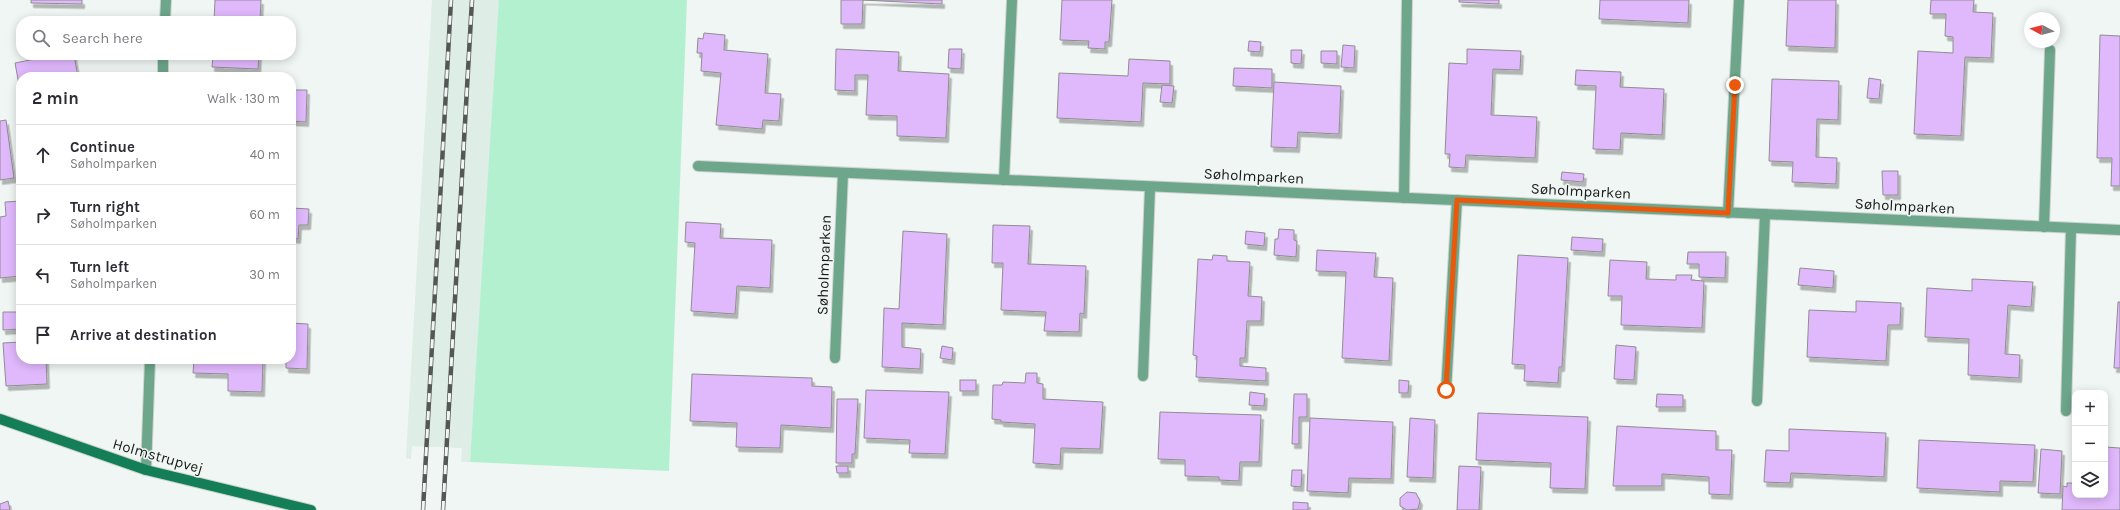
<!DOCTYPE html>
<html lang="en">
<head>
<meta charset="utf-8">
<style>
  body { margin:0; font-family:Karla,sans-serif; background:#f7f7f7; color:#2b2b33 }
  .controls { position:absolute; right:12px; bottom:12px; display:grid; overflow:hidden; border-radius:8px; box-shadow:0 2px 10px #0003 }
  .controls button { width:36px; height:36px; display:grid; place-items:center; padding:0; border:0; border-bottom:1px solid #e1e1e2; background:#fff; color:#2b2b33; font:20px sans-serif }
  .compass { position:absolute; left:2024px; top:12px; width:36px; height:36px; border-radius:50%; background:#fff; box-shadow:0 2px 10px #0003; rotate:277deg }
  .stop { position:absolute; width:12px; height:12px; margin:-9px; border:3px solid #ea580c; border-radius:50%; background:#fff }
  .stop.end { background:#ea580c; border-color:#fff; box-shadow:0 1px 4px #0008 }
  .list { margin:0; padding:0; list-style:none }
  h2 { display:flex; justify-content:space-between; align-items:center; height:52px; margin:0; padding:0 16px; font-size:17px }
  h2 small { font-size:13px; font-weight:400; color:#7c7c81 }
  .list li { display:grid; grid-template-columns:26px 1fr auto; gap:12px; align-items:center; box-sizing:border-box; height:60px; padding:0 16px; border-top:1px solid #e1e1e2 }
  .list b { display:block; font-size:15px; white-space:nowrap }
  .list p { margin:0; font-size:13px; white-space:nowrap; color:#7c7c81 }
  .list em { font-size:13px; font-style:normal; color:#7c7c81 }
  .icon { flex:none; width:22px; height:22px; fill:none; stroke:currentColor; stroke-width:2; stroke-linecap:round; stroke-linejoin:round }
  .map { position:relative; flex:none; width:2120px; height:510px; overflow:hidden }
  .search { position:absolute; background:#fff; box-shadow:0 2px 10px #0003; left:16px; top:16px; width:280px; height:44px; display:flex; align-items:center; gap:10px; box-sizing:border-box; padding:0 14px; border-radius:16px; color:#7c7c81; font-size:15px }
  .panel { position:absolute; background:#fff; box-shadow:0 2px 10px #0003; left:16px; top:72px; width:280px; height:292px; border-radius:16px }
  .map>svg:first-child { display:block }
  .built { fill:#deede5 }
  .green { fill:#b3f0d0 }
  .building { fill:#e0b8fc; stroke:#908d92; filter:url(#shadow) }
  .lines { fill:none; stroke-linecap:round; stroke-linejoin:round }
  .street-casing { stroke:#cdd3d0; stroke-width:12 }
  .secondary-casing { stroke:#cdd3d0; stroke-width:12 }
  .street { stroke:#6da68a; stroke-width:10 }
  .secondary { stroke:#147f57; stroke-width:10 }
  .rail-casing { stroke:#545755; stroke-width:4.5 }
  .rail { stroke:#f0f6f3; stroke-width:3; stroke-dasharray:9; stroke-linecap:butt }
  .route { stroke:#ea580c; stroke-width:5 }
  .labels { text-anchor:middle; stroke-width:3; stroke-linejoin:round; paint-order:stroke }
  .street-label { font-size:15px; fill:#181b19; stroke:#f0f6f3 }
</style>
</head>
<body>
<div class="map">
<svg width="2120" height="510" viewBox="0 0 2120 510">
  <defs>
    <filter id="shadow"><feDropShadow dx="2.5" dy="4.5" stdDeviation="0" flood-color="#0004"/></filter>
  </defs>
  <rect width="100%" height="100%" fill="#f0f6f3"/>
  <polygon class="built" points="432,0 501,0 470,462 461,462 462,448 412,446 411,459 406,458"/>
  <polygon class="green" points="499,0 687,0 669,471 470,462"/>
  <g class="building">
    <polygon points="31,0 82,0 82,4 31,3"/>
    <polygon points="215,0 261,0 260,21 214,21"/>
    <polygon points="841,0 942,0 942,4 863,0 862,24 841,24"/>
    <polygon points="1062,0 1112,0 1109,42 1105,42 1105,49 1088,48 1089,41 1060,40"/>
    <polygon points="1459,0 1499,0 1499,4 1459,2"/>
    <polygon points="1600,0 1689,0 1688,23 1599,19"/>
    <polygon points="1788,0 1836,0 1835,48 1786,46"/>
    <polygon points="1931,0 1974,0 1973,12 1993,13 1991,58 1965,57 1961,136 1914,134 1918,51 1953,53 1953,37 1945,36 1946,14 1930,14"/>
    <polygon points="704,33 725,35 724,50 768,54 765,93 781,94 779,121 763,120 762,129 716,125 721,73 701,71 702,53 697,53 698,38 703,39"/>
    <polygon points="2100,35 2120,36 2120,186 2111,186 2112,158 2097,158"/>
    <polygon points="1249,41 1261,42 1260,52 1248,51"/>
    <polygon points="1343,45 1355,46 1354,68 1341,67"/>
    <polygon points="836,49 899,52 898,71 949,74 946,138 897,136 897,116 866,115 868,75 855,75 855,91 835,90"/>
    <polygon points="949,49 962,49 961,69 948,68"/>
    <polygon points="1467,49 1521,51 1520,70 1493,69 1491,115 1537,117 1535,158 1466,155 1465,168 1449,167 1450,154 1445,154 1449,63 1467,64"/>
    <polygon points="1291,50 1302,50 1301,64 1291,63"/>
    <polygon points="1321,51 1337,51 1337,64 1321,63"/>
    <polygon points="55,55 74,55 78,77 21,77 21,96 15,63"/>
    <polygon points="213,55 259,55 258,69 212,67"/>
    <polygon points="1129,59 1170,61 1170,84 1143,83 1141,122 1057,118 1059,73 1128,76"/>
    <polygon points="1234,68 1272,69 1272,88 1233,86"/>
    <polygon points="1576,70 1621,72 1620,87 1664,89 1662,135 1621,133 1620,150 1593,149 1596,86 1575,85"/>
    <polygon points="1869,78 1881,80 1879,99 1867,98"/>
    <polygon points="1772,79 1839,81 1838,120 1817,119 1816,157 1837,158 1836,184 1792,182 1793,162 1769,161"/>
    <polygon points="1274,82 1341,86 1339,134 1298,132 1297,148 1271,147"/>
    <polygon points="1162,85 1174,86 1172,103 1160,102"/>
    <polygon points="291,90 307,90 306,122 291,121"/>
    <polygon points="6,120 14,178 0,180 0,121"/>
    <polygon points="1882,171 1898,171 1898,195 1883,195"/>
    <polygon points="1562,172 1584,174 1583,182 1561,180"/>
    <polygon points="21,201 21,276 0,278 0,217 6,216 5,202"/>
    <polygon points="291,208 309,209 308,225 299,225 298,239 291,238"/>
    <polygon points="686,222 721,224 720,238 772,240 770,288 737,286 735,314 691,311 695,243 685,242"/>
    <polygon points="993,225 1030,226 1028,264 1086,266 1084,314 1080,313 1079,332 1044,331 1046,312 1001,310 1003,263 992,263"/>
    <polygon points="1279,229 1294,230 1294,240 1297,241 1296,257 1274,255 1275,239 1278,239"/>
    <polygon points="903,231 947,234 943,325 902,323 902,347 921,349 920,369 882,367 884,308 899,309"/>
    <polygon points="1246,231 1265,233 1264,246 1245,244"/>
    <polygon points="1572,237 1603,239 1602,252 1571,250"/>
    <polygon points="1317,250 1376,253 1374,277 1393,278 1389,361 1342,358 1346,272 1316,271"/>
    <polygon points="1688,252 1726,252 1725,278 1699,277 1699,264 1687,264"/>
    <polygon points="1213,255 1227,256 1227,261 1250,262 1248,296 1262,297 1261,321 1247,321 1245,358 1240,358 1240,366 1266,368 1266,381 1196,377 1197,356 1193,355 1198,259 1212,260"/>
    <polygon points="1518,255 1568,258 1562,367 1559,367 1558,383 1524,381 1525,365 1512,364"/>
    <polygon points="1610,260 1647,262 1646,279 1676,280 1676,275 1692,275 1691,280 1704,281 1702,328 1621,325 1622,296 1608,296"/>
    <polygon points="1800,268 1834,271 1833,288 1798,285"/>
    <polygon points="1972,279 2033,282 2031,307 2008,305 2005,354 2020,355 2019,378 1968,375 1969,339 1925,337 1927,288 1972,291"/>
    <polygon points="1856,301 1901,303 1900,325 1888,325 1886,361 1807,357 1809,310 1856,312"/>
    <polygon points="2118,302 2120,302 2120,368 2114,368"/>
    <polygon points="3,312 21,312 21,329 3,330"/>
    <polygon points="291,323 308,324 307,369 286,368 286,359 291,359"/>
    <polygon points="21,342 21,359 46,359 47,384 6,386 3,343"/>
    <polygon points="1616,345 1636,347 1634,380 1614,379"/>
    <polygon points="942,346 953,348 952,360 940,358"/>
    <polygon points="194,359 263,359 262,392 228,391 228,374 193,373"/>
    <polygon points="1026,373 1037,373 1037,383 1043,384 1043,399 1103,402 1100,449 1061,448 1060,465 1033,463 1035,424 1001,422 1001,420 992,419 993,385 1002,385 1003,382 1025,383"/>
    <polygon points="692,374 812,378 812,386 832,387 831,428 781,425 780,448 736,447 737,423 690,421"/>
    <rect x="960" y="380" width="16" height="11"/>
    <polygon points="1399,380 1409,381 1408,393 1399,393"/>
    <polygon points="866,390 949,392 945,454 909,453 910,440 864,438"/>
    <polygon points="1250,392 1265,394 1264,406 1249,405"/>
    <polygon points="1294,394 1307,394 1307,417 1299,417 1299,444 1292,444"/>
    <polygon points="1657,394 1683,395 1683,407 1656,407"/>
    <polygon points="837,399 858,399 855,454 852,454 852,463 836,463"/>
    <polygon points="1160,412 1261,415 1259,462 1240,462 1239,481 1219,480 1219,477 1185,476 1185,460 1158,459"/>
    <polygon points="1478,413 1588,417 1585,489 1550,488 1551,463 1476,460"/>
    <polygon points="1310,418 1393,422 1391,479 1349,478 1348,493 1307,491"/>
    <polygon points="1410,418 1435,420 1433,478 1407,477"/>
    <polygon points="1617,426 1716,431 1716,450 1732,450 1730,495 1709,494 1709,477 1662,474 1662,486 1613,486"/>
    <polygon points="1789,429 1886,433 1884,477 1791,473 1790,483 1764,482 1766,450 1789,451"/>
    <polygon points="1919,440 2035,445 2033,482 2000,481 2000,492 1917,488"/>
    <polygon points="2105,447 2120,448 2120,510 2062,510 2063,486 2067,487 2067,483 2075,483 2075,495 2105,495"/>
    <polygon points="2041,449 2062,451 2060,494 2038,493"/>
    <polygon points="836,466 848,466 848,473 837,473"/>
    <polygon points="1459,466 1481,467 1479,510 1457,510"/>
    <polygon points="1292,470 1302,470 1301,487 1291,486"/>
    <polygon points="1407,492 1416,493 1420,501 1418,509 1407,510 1400,506 1400,498"/>
    <polygon points="8,501 10,510 0,510 0,504"/>
    <polygon points="1293,502 1308,503 1308,510 1293,510"/>
  </g>
  <g class="lines">
    <g class="street-casing">
      <g id="street">
        <polyline points="165,21 166,0"/>
        <polyline points="163,77 163,55"/>
        <polyline points="698,166 2120,230"/>
        <polyline points="1004,180 1012,0"/>
        <polyline points="1404,198 1407,0"/>
        <polyline points="1728,213 1739,0"/>
        <polyline points="2044,227 2050,50"/>
        <polyline points="835,358 843,173"/>
        <polyline points="1143,376 1150,187"/>
        <polyline points="1446,391 1457,200"/>
        <polyline points="1757,401 1765,214"/>
        <polyline points="2066,411 2071,228"/>
        <polyline points="146,470 150,359"/>
      </g>
    </g>
    <g class="secondary-casing">
      <polyline id="secondary" points="0,419 146,470 311,510"/>
    </g>
    <use href="#street" class="street"/>
    <use href="#secondary" class="secondary"/>
    <g class="rail-casing">
      <g id="rail">
        <polyline points="423,510 451,0"/>
        <polyline points="443,510 472,0"/>
      </g>
    </g>
    <use href="#rail" class="rail"/>
  </g>
  <g class="lines">
    <polyline class="route" points="1446,390 1457,200 1728,213 1735,85"/>
  </g>
  <g class="labels">
    <g class="street-label">
      <text transform="translate(1254 176) rotate(3)" y="5">Søholmparken</text>
      <text transform="translate(1581 191) rotate(3)" y="5">Søholmparken</text>
      <text transform="translate(1905 206) rotate(3)" y="5">Søholmparken</text>
      <text transform="translate(824 265) rotate(-88)" y="5">Søholmparken</text>
      <text transform="translate(158 456) rotate(16)" y="5">Holmstrupvej</text>
    </g>
  </g>
</svg>
<div class="controls">
<button>+</button>
<button>−</button>
<button><svg class="icon" aria-label="layers" viewBox="0 0 24 24"><path d="M12 4l9 5-9 5-9-5zM3 14l9 5 9-5"/></svg></button>
</div>
<svg class="compass" viewBox="-18 -18 36 36"><path d="M0-13l5 13h-10z" fill="#e53935"/><path d="M0 13l5-13h-10z" fill="#7c7c81"/></svg>
<div class="stop" style="left:1446px;top:390px"></div>
<div class="stop end" style="left:1735px;top:85px"></div>
<div class="search"><svg class="icon" aria-label="search" viewBox="0 0 24 24"><circle cx="10" cy="10" r="6"/><path d="M15 15l6 6"/></svg>Search here</div>
<section class="panel">
<h2>2 min<small>Walk · 130 m</small></h2>
<ul class="list">
<li><svg class="icon" aria-label="ahead" viewBox="0 0 24 24"><path d="M12 20V5M6 11l6-6 6 6"/></svg><div><b>Continue</b><p>Søholmparken</p></div><em>40 m</em></li>
<li><svg class="icon" aria-label="right" viewBox="0 0 24 24"><path d="M7 20v-9h11M14 6l5 5-5 5"/></svg><div><b>Turn right</b><p>Søholmparken</p></div><em>60 m</em></li>
<li><svg class="icon" aria-label="left" viewBox="0 0 24 24"><path d="M17 20v-9H6M10 6l-5 5 5 5"/></svg><div><b>Turn left</b><p>Søholmparken</p></div><em>30 m</em></li>
<li><svg class="icon" aria-label="arrive" viewBox="0 0 24 24"><path d="M6 21V4h12l-3 4 3 4H6"/></svg><div><b>Arrive at destination</b></div></li>
</ul>
</section>
</div>
</body>
</html>
